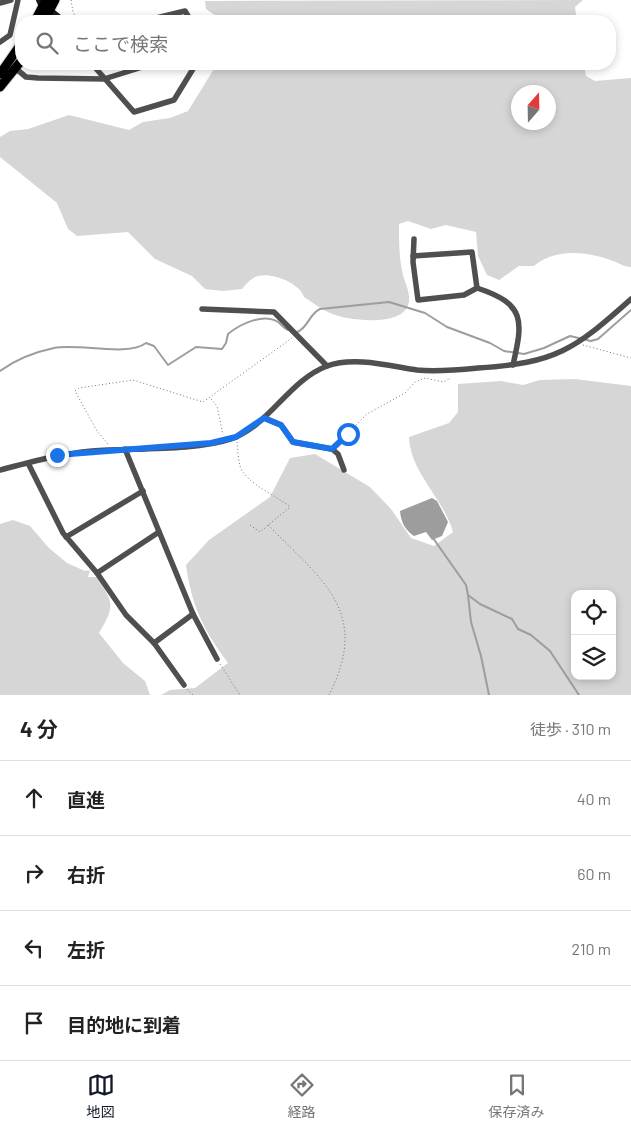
<!DOCTYPE html>
<html lang="ja">
<head>
<meta charset="utf-8">
<style>
  body { margin:0; font-family:Barlow,"Noto Sans JP",sans-serif; background:#f6f6f6; color:#222 }
  .controls { position:absolute; right:15px; bottom:15px; display:grid; overflow:hidden; border-radius:10px; box-shadow:0 2px 8px #0003 }
  .controls button { width:45px; height:45px; display:grid; place-items:center; padding:0; border:0; border-bottom:1px solid #e0e0e0; background:#fff; color:#222; font:25px sans-serif }
  .compass { position:absolute; left:511px; top:85px; width:45px; height:45px; border-radius:50%; background:#fff; box-shadow:0 2px 8px #0003; rotate:20deg }
  .stop { position:absolute; width:15px; height:15px; margin:-11px; border:4px solid #1a73e8; border-radius:50%; background:#fff }
  .stop.end { background:#1a73e8; border-color:#fff; box-shadow:0 1px 5px #0008 }
  .list { margin:0; padding:0; list-style:none }
  h2 { display:flex; justify-content:space-between; align-items:center; height:65px; margin:0; padding:0 20px; font-size:21px }
  h2 small { font-size:16px; font-weight:400; color:#767676 }
  .list li { display:grid; grid-template-columns:32px 1fr auto; gap:15px; align-items:center; box-sizing:border-box; height:75px; padding:0 20px; border-top:1px solid #e0e0e0 }
  .list b { display:block; font-size:19px; white-space:nowrap }
  .list em { font-size:16px; font-style:normal; color:#767676 }
  .icon { flex:none; width:28px; height:28px; fill:none; stroke:currentColor; stroke-width:2; stroke-linecap:round; stroke-linejoin:round }
  .map { position:relative; flex:none; width:631px; height:695px; overflow:hidden }
  .search { position:absolute; background:#fff; box-shadow:0 2px 8px #0003; left:15px; right:15px; top:15px; height:55px; display:flex; align-items:center; gap:12px; box-sizing:border-box; padding:0 18px; border-radius:20px; color:#767676; font-size:19px }
  .sheet { height:365px; background:#fff }
  nav { display:flex; justify-content:space-around; align-items:center; box-sizing:border-box; height:70px; border-top:1px solid #e0e0e0; background:#fff; font-size:14px; color:#767676 }
  nav a { display:grid; justify-items:center; gap:2px }
  nav .on { color:#111827 }
  .map>svg:first-child { display:block }
  .green { fill:#d6d6d6; fill-rule:evenodd }
  .water { fill:#9d9d9d }
  .lines { fill:none; stroke-linecap:round; stroke-linejoin:round }
  .stream { stroke:#9d9d9d; stroke-width:2 }
  .primary-casing { stroke:#dbdbdb; stroke-width:11 }
  .path { stroke:#717171; stroke-width:1; stroke-dasharray:1 2.5; stroke-linecap:butt }
  .street { stroke:#4f4f4f; stroke-width:5.5 }
  .secondary { stroke:#1c1c1c; stroke-width:8 }
  .primary { stroke:#000; stroke-width:9 }
  .route { stroke:#1a73e8; stroke-width:6 }
</style>
</head>
<body>
<div class="map">
<svg width="631" height="695" viewBox="0 0 631 695">
  <rect width="100%" height="100%" fill="#fff"/>
  <g class="green">
    <polygon points="583,0 575,7 577,21 223,21 206,9 205,1"/>
    <path d="M217,64H584L586,76L595,81L631,78V267C624,267 619,263 613,261C587,251 555,248 534,266H519L499,280L487,275L478,256L476,232L446,225L431,229L408,221L399,224C399,241 399,259 403,275C405,283 410,292 409,301C407,328 347,321 330,313C321,309 312,302 304,297C300,283 272,272 258,276C251,278 247,283 242,289L223,291L205,289L192,276L155,259L128,232L77,236L68,229L57,203L0,157V137L10,131L28,129L69,115L129,130L143,122L170,118L188,111ZM548,92V122H518V92Z"/>
    <path d="M575,379L631,386V695H161L170,690L195,688L228,663C203,629 192,607 186,565L209,540L270,497L290,458L315,454L370,487L391,509L411,538L434,546L453,532C444,499 410,472 409,437L449,423L458,412V384L501,381L523,385L540,380ZM575,594H612V676H575Z"/>
    <path d="M13,520L30,526L49,548L67,563L85,571L90,570L88,577H97C113,603 116,605 99,633L123,663L145,681L150,695H0V524Z"/>
  </g>
  <path class="water" d="M432,498L437,501L448,522L442,536L432,540L426,532L414,536C405,530 401,522 400,511Z"/>
  <g class="lines">
    <g class="stream">
      <path d="M297,332C308,328 309,314 320,309L389,302L425,313L447,327L490,343L504,351L524,354L544,348L570,336L591,341L598,339L631,310"/>
      <path d="M0,371C15,360 35,352 54,348C78,343 128,357 146,343L154,346L168,365L196,347L222,349L226,343L228,334C240,324 263,313 278,322C282,325 283,328 288,330"/>
      <polyline points="433,538 466,585 468,595 480,604 512,619 518,629 531,635 550,651 579,695"/>
      <polyline points="468,595 471,622 481,656 489,695"/>
    </g>
    <g class="primary-casing">
      <g id="primary">
        <polyline points="35,21 46,0"/>
        <polyline points="44,21 55,0"/>
        <polyline points="0,74 21,44"/>
        <polyline points="0,87 21,61"/>
      </g>
    </g>
    <g class="path">
      <polyline points="71,0 73,12 78,21"/>
      <polyline points="583,345 631,358"/>
      <polyline points="211,399 217,406 223,435"/>
      <path d="M237,442C238,450 238,459 240,466C245,483 276,495 290,507L260,532L250,525"/>
      <polyline points="108,444 97,431 75,391 79,388 133,380 203,402 292,338"/>
      <polyline points="336,445 367,414 405,393 415,382 425,378 443,382 451,378"/>
      <path d="M268,525C323,581 371,612 329,695"/>
      <polyline points="220,664 240,695"/>
      <polyline points="187,689 193,695"/>
    </g>
    <g class="street">
      <polyline points="0,3 11,0"/>
      <polyline points="144,21 185,11 191,21"/>
      <polyline points="0,42 10,35 18,0"/>
      <polyline points="92,64 134,112 174,100 196,64"/>
      <polyline points="15,68 26,77 38,78 104,79 152,64"/>
      <path d="M414,239L413,262L418,300L464,295L477,288C526,304 523,321 513,365"/>
      <polyline points="413,256 472,252 477,288"/>
      <polyline points="202,309 274,312 327,366"/>
      <polyline points="264,418 281,425 293,442 332,449 338,454 344,470"/>
      <polyline points="125,449 193,614 217,659"/>
      <polyline points="28,463 63,533 97,573 126,615 154,643 184,685"/>
      <path d="M0,470C31,462 60,454 92,451C132,448 196,451 231,439C270,425 288,381 327,366C354,356 390,366 417,370C437,372 458,370 478,368C556,363 574,350 631,299"/>
      <polyline points="66,537 143,491"/>
      <polyline points="97,573 159,532"/>
      <polyline points="154,643 193,614"/>
    </g>
    <polyline class="secondary" points="40,0 43,6 62,21"/>
    <use href="#primary" class="primary"/>
  </g>
  <g class="lines">
    <polyline class="route" points="57,455 211,443 236,437 264,418 281,425 293,442 332,449 348,434"/>
  </g>
</svg>
<div class="controls">
<button><svg class="icon" aria-label="locate" viewBox="0 0 24 24"><circle cx="12" cy="12" r="6"/><path d="M12 2v4M12 18v4M2 12h4M18 12h4"/></svg></button>
<button><svg class="icon" aria-label="layers" viewBox="0 0 24 24"><path d="M12 4l9 5-9 5-9-5zM3 14l9 5 9-5"/></svg></button>
</div>
<svg class="compass" viewBox="-18 -18 36 36"><path d="M0-13l5 13h-10z" fill="#e53935"/><path d="M0 13l5-13h-10z" fill="#767676"/></svg>
<div class="stop" style="left:348px;top:434px"></div>
<div class="stop end" style="left:57px;top:455px"></div>
<div class="search"><svg class="icon" aria-label="search" viewBox="0 0 24 24"><circle cx="10" cy="10" r="6"/><path d="M15 15l6 6"/></svg>ここで検索</div>
</div>
<section class="sheet">
<h2>4 分<small>徒歩 · 310 m</small></h2>
<ul class="list">
<li><svg class="icon" aria-label="ahead" viewBox="0 0 24 24"><path d="M12 20V5M6 11l6-6 6 6"/></svg><div><b>直進</b></div><em>40 m</em></li>
<li><svg class="icon" aria-label="right" viewBox="0 0 24 24"><path d="M7 20v-9h11M14 6l5 5-5 5"/></svg><div><b>右折</b></div><em>60 m</em></li>
<li><svg class="icon" aria-label="left" viewBox="0 0 24 24"><path d="M17 20v-9H6M10 6l-5 5 5 5"/></svg><div><b>左折</b></div><em>210 m</em></li>
<li><svg class="icon" aria-label="arrive" viewBox="0 0 24 24"><path d="M6 21V4h12l-3 4 3 4H6"/></svg><div><b>目的地に到着</b></div></li>
</ul>
</section>
<nav>
<a class="on"><svg class="icon" aria-label="map" viewBox="0 0 24 24"><path d="M3 6l6-2 6 2 6-2v14l-6 2-6-2-6 2zM9 4v14M15 6v14"/></svg>地図</a>
<a><svg class="icon" aria-label="directions" viewBox="0 0 24 24"><path d="M12 3l9 9-9 9-9-9zM9 14v-3h6M13 9l2 2-2 2"/></svg>経路</a>
<a><svg class="icon" aria-label="saved" viewBox="0 0 24 24"><path d="M7 4h10v16l-5-4-5 4z"/></svg>保存済み</a>
</nav>
</body>
</html>
